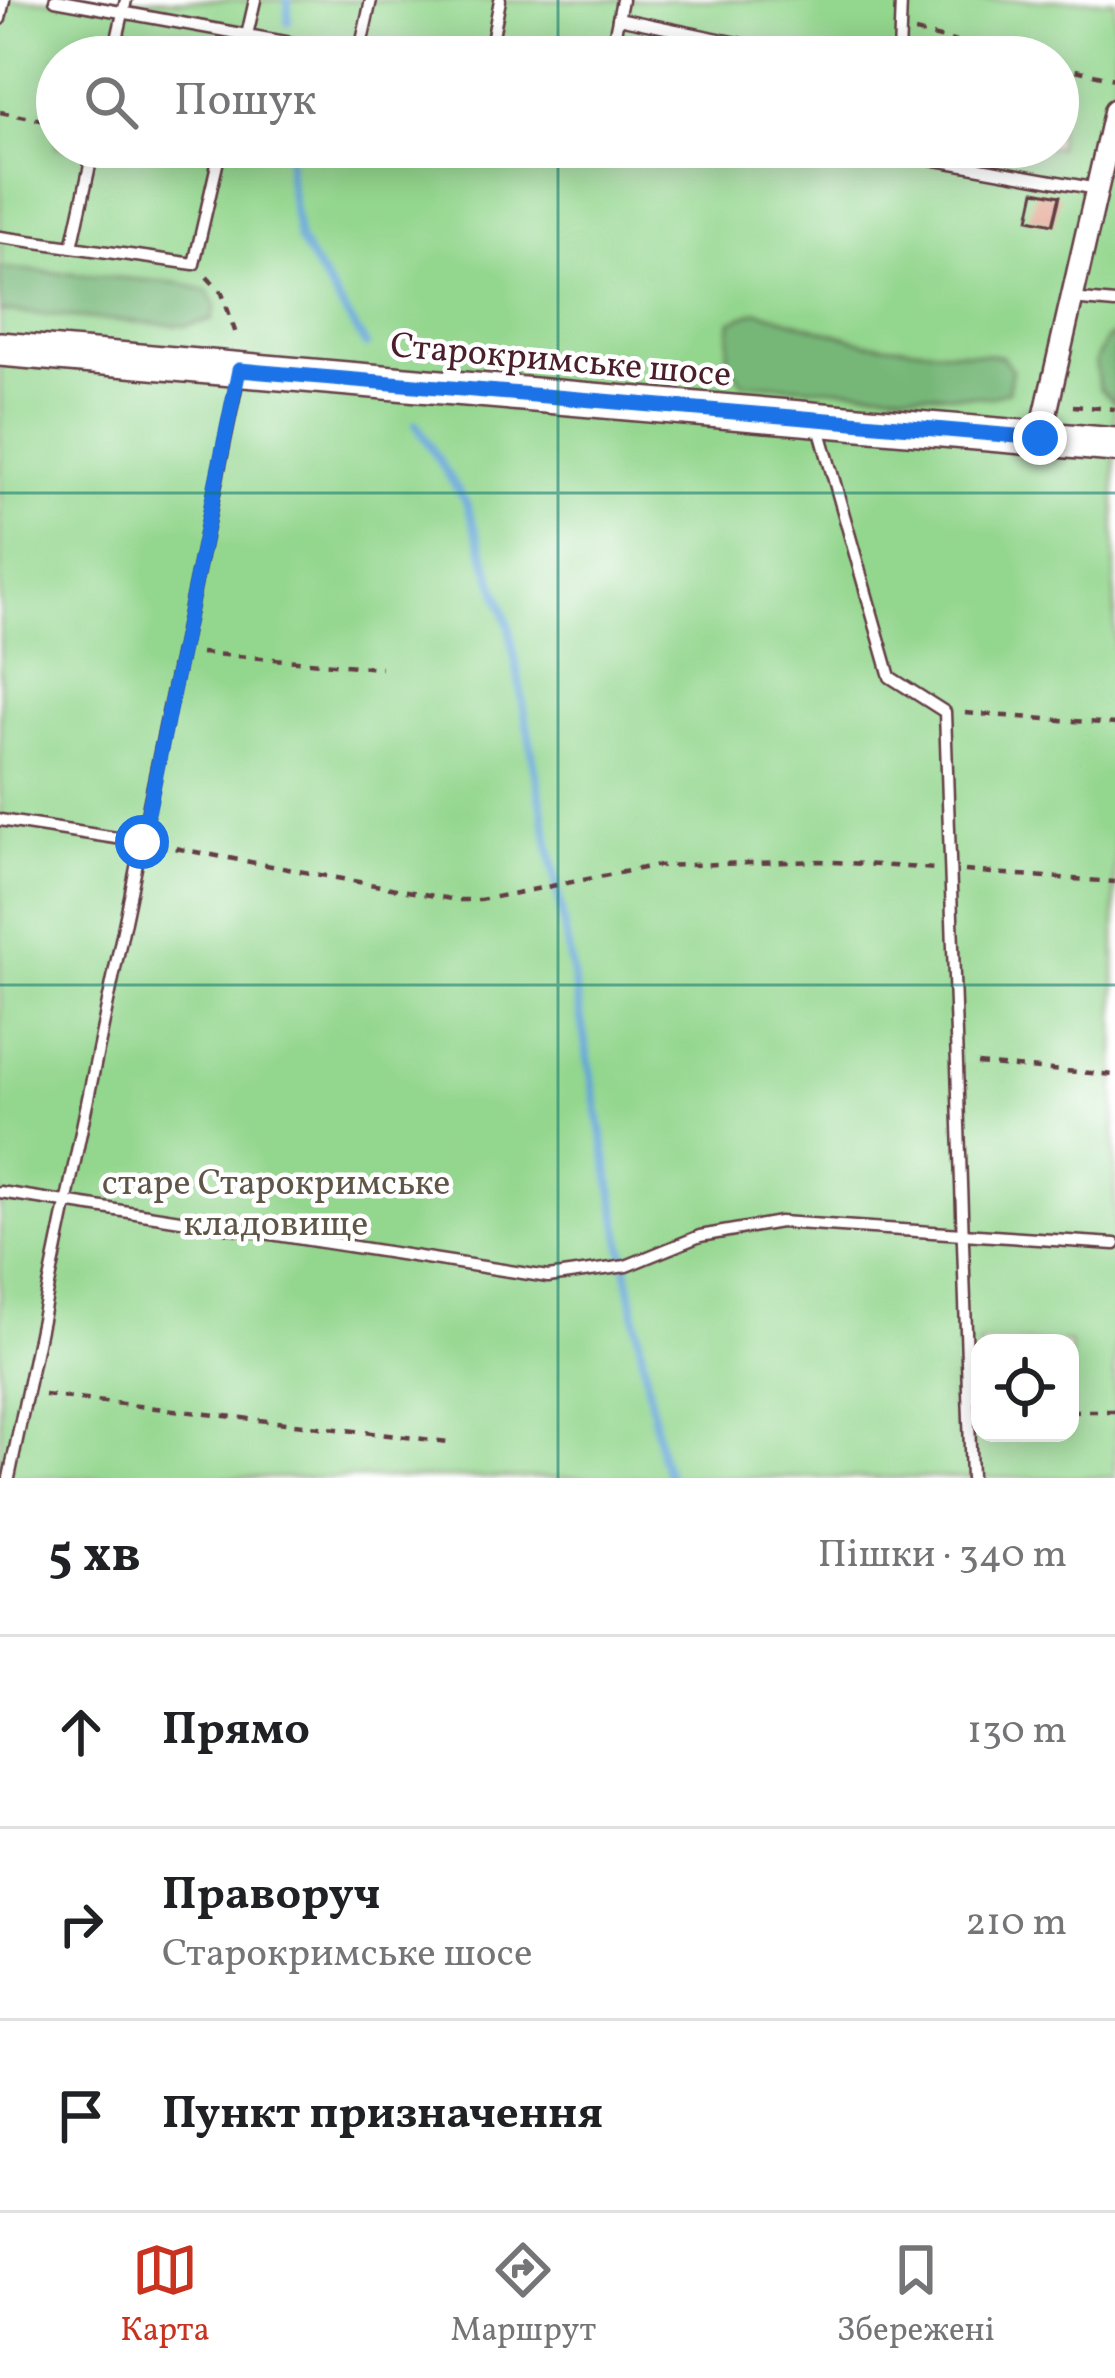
<!DOCTYPE html>
<html lang="uk">
<head>
<meta charset="utf-8">
<style>
  body { margin:0; font-family:Vollkorn,serif; background:#f6f6f6; color:#202124 }
  .controls { position:absolute; right:36px; bottom:36px; display:grid; overflow:hidden; border-radius:24px; box-shadow:0 6px 30px #0003 }
  .controls button { width:108px; height:108px; display:grid; place-items:center; padding:0; border:0; border-bottom:3px solid #e0e0e0; background:#fff; color:#202124; font:60px sans-serif }
  .stop { position:absolute; width:36px; height:36px; margin:-27px; border:9px solid #1a73e8; border-radius:50%; background:#fff }
  .stop.end { background:#1a73e8; border-color:#fff; box-shadow:0 3px 12px #0008 }
  .list { margin:0; padding:0; list-style:none }
  h2 { display:flex; justify-content:space-between; align-items:center; height:156px; margin:0; padding:0 48px; font-size:51px }
  h2 small { font-size:39px; font-weight:400; color:#757577 }
  .list li { display:grid; grid-template-columns:78px 1fr auto; gap:36px; align-items:center; box-sizing:border-box; height:192px; padding:0 48px; border-top:3px solid #e0e0e0 }
  .list b { display:block; font-size:45px; white-space:nowrap }
  .list p { margin:0; font-size:39px; white-space:nowrap; color:#757577 }
  .list em { font-size:39px; font-style:normal; color:#757577 }
  .icon { flex:none; width:66px; height:66px; fill:none; stroke:currentColor; stroke-width:2; stroke-linecap:round; stroke-linejoin:round }
  .map { position:relative; flex:none; width:1115px; height:1478px; overflow:hidden }
  .search { position:absolute; background:#fff; box-shadow:0 6px 30px #0003; left:36px; right:36px; top:36px; height:132px; display:flex; align-items:center; gap:30px; box-sizing:border-box; padding:0 42px; border-radius:66px; color:#757577; font-size:45px }
  .sheet { height:732px; background:#fff }
  nav { display:flex; justify-content:space-around; align-items:center; box-sizing:border-box; height:168px; border-top:3px solid #e0e0e0; background:#fff; font-size:33px; color:#757577 }
  nav a { display:grid; justify-items:center; gap:6px }
  nav .on { color:#c8321e }
  .map>svg:first-child { display:block }
  .green { fill:#93d68d; stroke:#6e7a5c; stroke-width:3; fill-rule:evenodd }
  .forest { fill:#76b778; stroke:#606b52; stroke-width:3 }
  .lines { fill:none; stroke-linecap:round; stroke-linejoin:round }
  .stream { stroke:#63a4d7; stroke-width:8 }
  .building { fill:#dd937a }
  .lane-casing { stroke:#643e45; stroke-width:15 }
  .street-casing { stroke:#643e45; stroke-width:26 }
  .secondary-casing { stroke:#643e45; stroke-width:38 }
  .path { stroke:#643e45; stroke-width:4.5; stroke-dasharray:9 9; stroke-linecap:butt }
  .lane { stroke:#fff; stroke-width:10 }
  .street { stroke:#fff; stroke-width:21 }
  .secondary { stroke:#fff; stroke-width:33 }
  .route { stroke:#1a73e8; stroke-width:15 }
  .grid { fill:none; stroke:#0f766e; stroke-width:3; stroke-opacity:0.55 }
  .labels { text-anchor:middle; stroke-width:9; stroke-linejoin:round; paint-order:stroke }
  .street-label { font-size:36px; fill:#4a1f2b; stroke:#fff }
  .park-label { font-size:36px; fill:#605648; stroke:#fff }
</style>
</head>
<body>
<div class="map">
<svg width="1115" height="1478" viewBox="0 0 1115 1478">
  <rect width="100%" height="100%" fill="#fff"/>
  <filter id="ink" filterUnits="userSpaceOnUse"><feTurbulence type="fractalNoise" baseFrequency=".00833" numOctaves="2"/><feDisplacementMap in="SourceGraphic" scale="24" xChannelSelector="R" yChannelSelector="G"/><feConvolveMatrix kernelMatrix="1 2 1 2 8 2 1 2 1" color-interpolation-filters="sRGB"/></filter>
  <filter id="wash" filterUnits="userSpaceOnUse"><feTurbulence type="fractalNoise" baseFrequency=".004" numOctaves="4" result="noise"/><feDisplacementMap in="SourceGraphic" scale="48" xChannelSelector="R" yChannelSelector="G"/><feGaussianBlur stdDeviation="2.7" result="paint"/><feColorMatrix in="noise" values="0 0 0 0 0 0 0 0 0 0 0 0 0 0 0 0 0 1.4 0 .05"/><feComposite in="paint" operator="in"/></filter>
  <g filter="url(#wash)">
    <rect width="100%" height="100%" fill="#f5ecd9"/>
    <path class="green" d="M0,0H1115V1478H0ZM57,57H1058V147H57ZM980,1343H1070V1433H980Z"/>
    <g class="forest">
      <polygon points="0,268 179,283 208,291 216,306 212,320 186,326 0,311"/>
      <polygon points="758,311 866,343 1002,356 1012,370 1008,391 990,397 743,383 727,361 731,321"/>
      <polygon points="1115,335 1115,403 1099,388 1095,361 1107,338"/>
    </g>
    <g class="lines">
      <g class="stream">
        <polyline points="288,0 288,22"/>
        <polyline points="289,147 289,178 299,240 366,345"/>
        <polyline points="416,424 466,503 509,626 661,1457 670,1478"/>
      </g>
    </g>
    <g id="blocks">
      <polygon class="building" points="1035,191 1060,196 1053,224 1029,219"/>
    </g>
  </g>
  <g filter="url(#ink)">
    <use href="#blocks" fill-opacity="0" stroke="#643e45" stroke-width="3"/>
    <g class="lines">
      <g class="lane-casing">
        <g id="lane">
          <polyline points="55,0 368,57"/>
          <polyline points="618,18 805,57"/>
          <polyline points="0,19 4,0"/>
          <polyline points="359,55 371,0"/>
          <polyline points="113,57 126,0"/>
          <polyline points="242,57 255,0"/>
          <polyline points="489,57 500,0"/>
          <polyline points="610,57 622,0"/>
          <polyline points="899,57 901,0"/>
          <polyline points="864,147 1097,189"/>
          <polyline points="0,237 194,264 221,147"/>
          <polyline points="72,247 94,147"/>
          <polyline points="1071,299 1115,303"/>
          <polyline points="818,424 890,677 945,712 971,1478"/>
          <polyline points="0,820 142,842"/>
          <polyline points="0,1192 548,1277 626,1266 700,1236 780,1222 1115,1244"/>
          <polyline points="9,1478 239,373"/>
        </g>
      </g>
      <g class="street-casing">
        <polyline id="street" points="1040,438 1115,110"/>
      </g>
      <g class="secondary-casing">
        <polyline id="secondary" points="0,349 1115,445"/>
      </g>
      <g class="path">
        <polyline points="915,32 1021,57"/>
        <polyline points="1058,66 1115,79"/>
        <polyline points="0,112 57,123"/>
        <polyline points="207,277 222,293 238,340"/>
        <polyline points="1073,406 1115,409"/>
        <polyline points="201,653 381,668"/>
        <polyline points="965,713 1115,724"/>
        <polyline points="158,845 456,900 480,900 654,866 820,861 936,869"/>
        <polyline points="965,871 1115,882"/>
        <polyline points="977,1064 1115,1075"/>
        <polyline points="44,1395 449,1442"/>
        <polyline points="1070,1411 1115,1411"/>
      </g>
      <use href="#lane" class="lane"/>
      <use href="#street" class="street"/>
      <use href="#secondary" class="secondary"/>
    </g>
  </g>
  <g class="lines" filter="url(#ink)">
    <polyline class="route" points="142,842 239,370 1040,438"/>
  </g>
  <path class="grid" d="M558,0V57M558,147V1478M0,493H1115M0,985H1115"/>
  <g class="labels">
    <g class="street-label">
      <text transform="translate(561 358) rotate(5)" y="13">Старокримське шосе</text>
    </g>
    <g class="park-label">
      <text x="276" y="1194">старе Старокримське<tspan x="276" dy="41">кладовище</tspan></text>
    </g>
  </g>
</svg>
<div class="controls">
<button><svg class="icon" aria-label="locate" viewBox="0 0 24 24"><circle cx="12" cy="12" r="6"/><path d="M12 2v4M12 18v4M2 12h4M18 12h4"/></svg></button>
</div>
<div class="stop" style="left:142px;top:842px"></div>
<div class="stop end" style="left:1040px;top:438px"></div>
<div class="search"><svg class="icon" aria-label="search" viewBox="0 0 24 24"><circle cx="10" cy="10" r="6"/><path d="M15 15l6 6"/></svg>Пошук</div>
</div>
<section class="sheet">
<h2>5 хв<small>Пішки · 340 m</small></h2>
<ul class="list">
<li><svg class="icon" aria-label="ahead" viewBox="0 0 24 24"><path d="M12 20V5M6 11l6-6 6 6"/></svg><div><b>Прямо</b></div><em>130 m</em></li>
<li><svg class="icon" aria-label="right" viewBox="0 0 24 24"><path d="M7 20v-9h11M14 6l5 5-5 5"/></svg><div><b>Праворуч</b><p>Старокримське шосе</p></div><em>210 m</em></li>
<li><svg class="icon" aria-label="arrive" viewBox="0 0 24 24"><path d="M6 21V4h12l-3 4 3 4H6"/></svg><div><b>Пункт призначення</b></div></li>
</ul>
</section>
<nav>
<a class="on"><svg class="icon" aria-label="map" viewBox="0 0 24 24"><path d="M3 6l6-2 6 2 6-2v14l-6 2-6-2-6 2zM9 4v14M15 6v14"/></svg>Карта</a>
<a><svg class="icon" aria-label="directions" viewBox="0 0 24 24"><path d="M12 3l9 9-9 9-9-9zM9 14v-3h6M13 9l2 2-2 2"/></svg>Маршрут</a>
<a><svg class="icon" aria-label="saved" viewBox="0 0 24 24"><path d="M7 4h10v16l-5-4-5 4z"/></svg>Збережені</a>
</nav>
</body>
</html>
